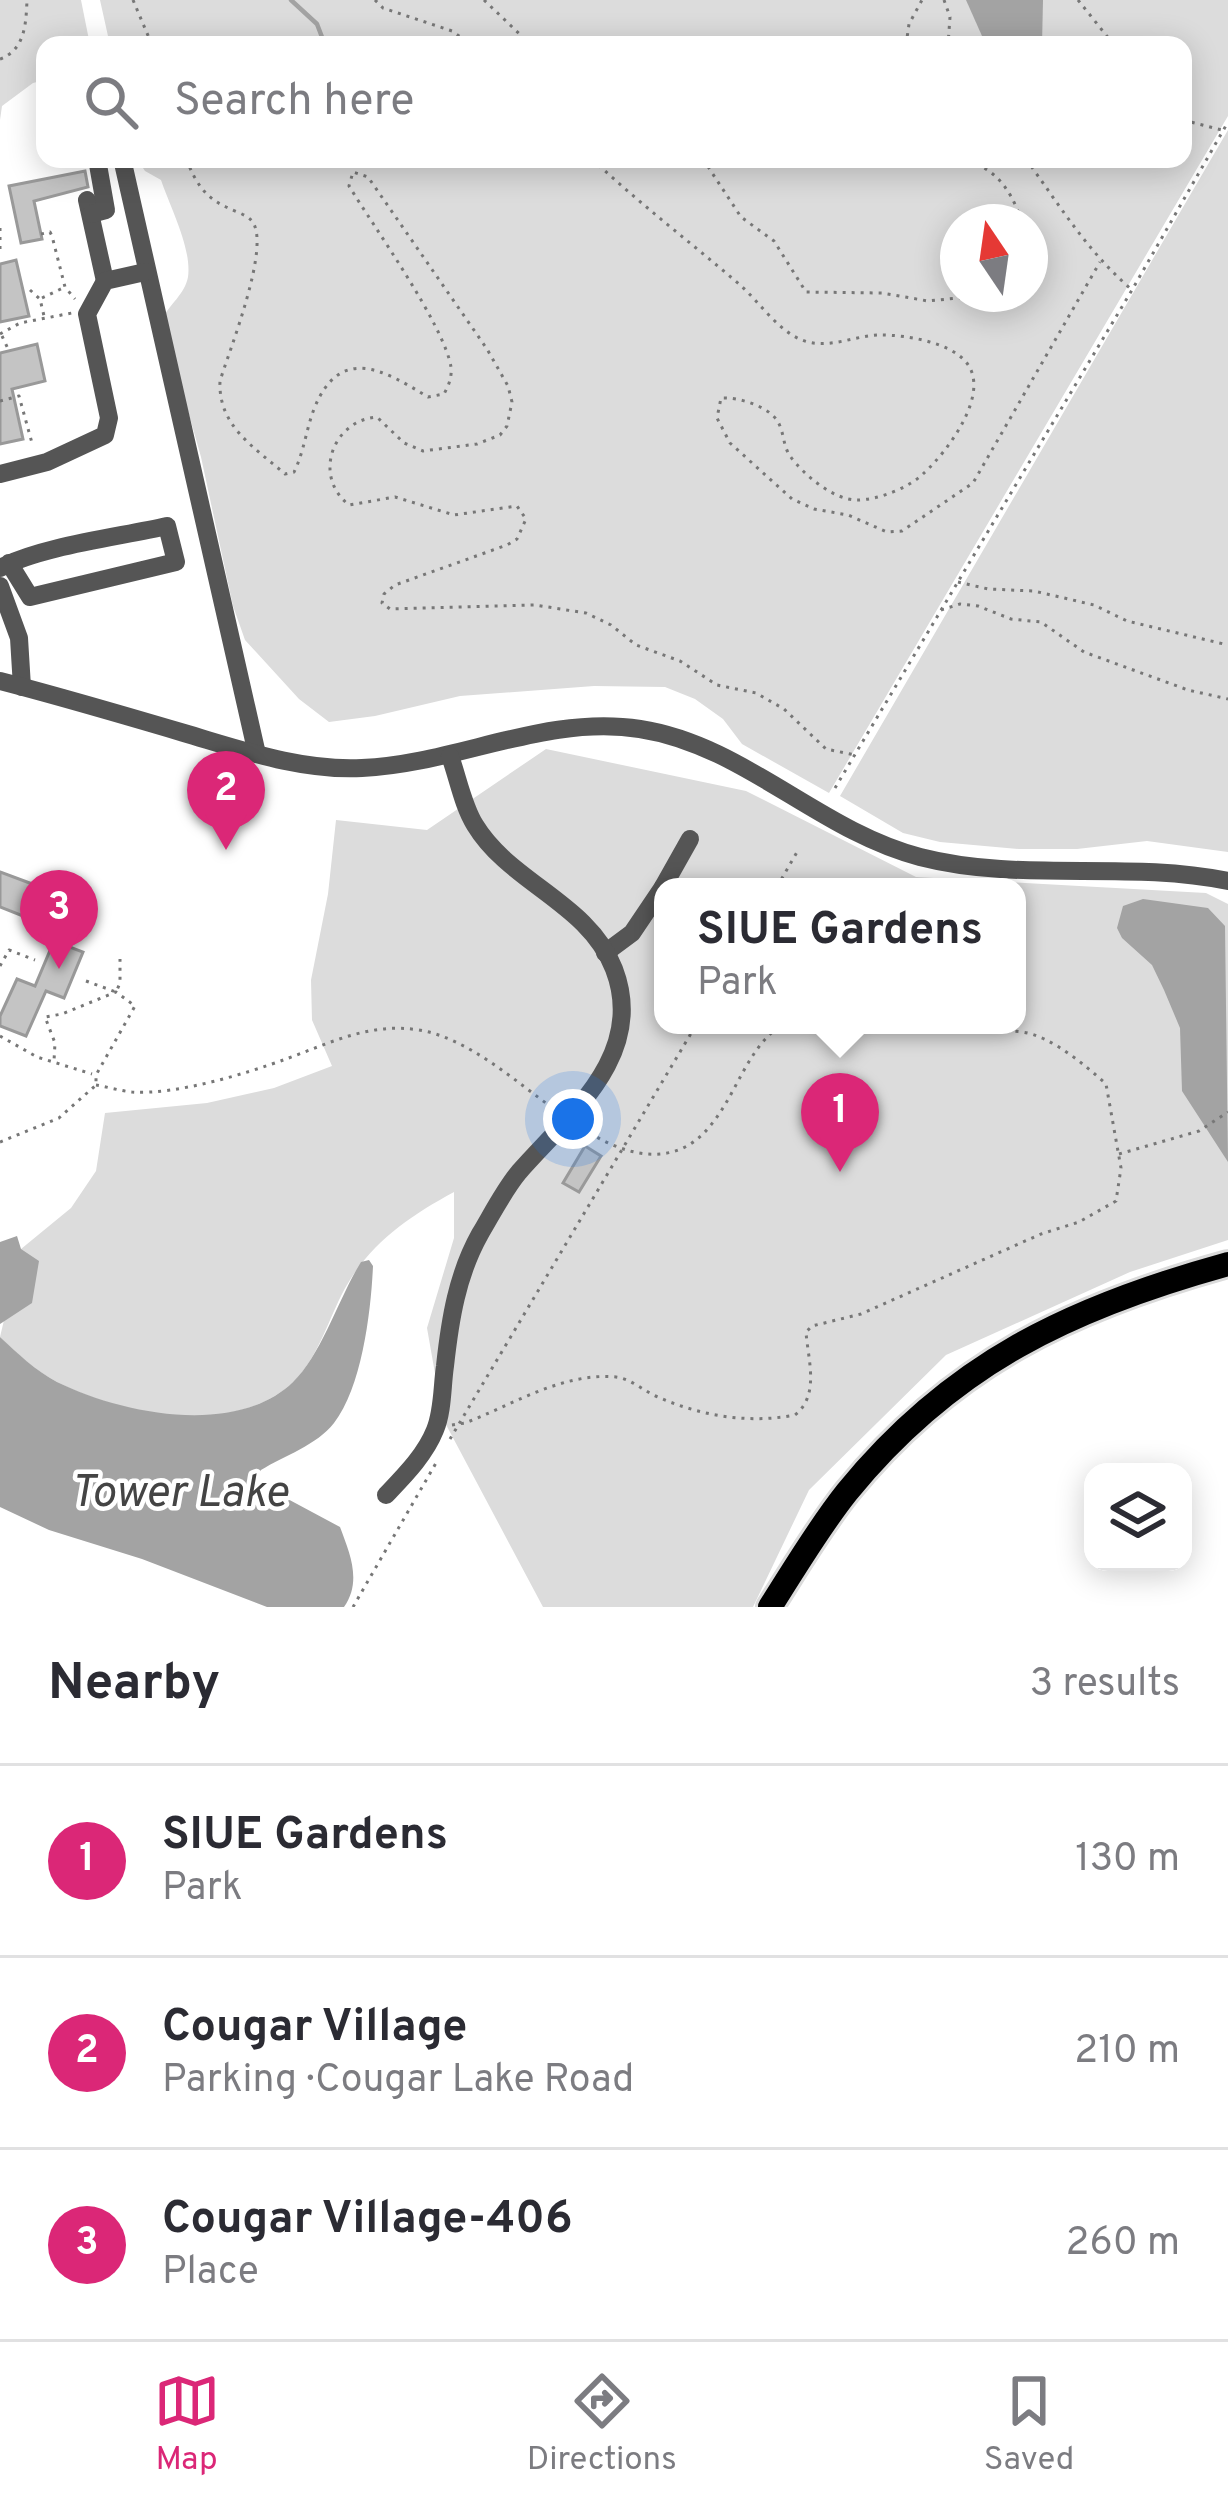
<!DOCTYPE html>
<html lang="en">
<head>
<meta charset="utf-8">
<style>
  body { margin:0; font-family:Overpass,sans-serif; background:#f2f2f3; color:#2b2b33 }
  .controls { position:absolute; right:36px; bottom:36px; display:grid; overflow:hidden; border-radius:24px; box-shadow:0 6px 30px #0003 }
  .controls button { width:108px; height:108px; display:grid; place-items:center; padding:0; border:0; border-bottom:3px solid #e1e1e2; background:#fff; color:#2b2b33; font:60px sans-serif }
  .compass { position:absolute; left:940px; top:204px; width:108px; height:108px; border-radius:50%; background:#fff; box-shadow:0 6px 30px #0003; rotate:347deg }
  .you { position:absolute; left:573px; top:1119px; width:42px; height:42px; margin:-30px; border:9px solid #fff; border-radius:50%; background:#1a73e8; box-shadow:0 0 0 18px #1a73e833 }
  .badge { display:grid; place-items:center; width:78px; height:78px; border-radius:50%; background:#db2777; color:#fff; font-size:39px; font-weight:700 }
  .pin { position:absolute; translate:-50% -99px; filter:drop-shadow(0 3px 6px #0008) }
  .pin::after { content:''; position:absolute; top:63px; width:42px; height:36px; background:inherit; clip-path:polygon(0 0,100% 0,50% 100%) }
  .popup { position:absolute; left:654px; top:878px; width:372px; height:156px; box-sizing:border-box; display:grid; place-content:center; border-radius:24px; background:#fff; filter:drop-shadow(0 3px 9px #0005); font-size:39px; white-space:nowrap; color:#7c7c81 }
  .popup b { font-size:45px; color:#2b2b33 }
  .popup::after { content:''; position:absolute; left:50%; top:100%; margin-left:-24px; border:24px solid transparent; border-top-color:#fff }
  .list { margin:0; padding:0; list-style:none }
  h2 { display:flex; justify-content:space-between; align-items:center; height:156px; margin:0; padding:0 48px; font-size:51px }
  h2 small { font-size:39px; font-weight:400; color:#7c7c81 }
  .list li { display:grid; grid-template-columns:78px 1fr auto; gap:36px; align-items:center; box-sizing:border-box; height:192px; padding:0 48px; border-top:3px solid #e1e1e2 }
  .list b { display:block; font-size:45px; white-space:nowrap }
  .list p { margin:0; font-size:39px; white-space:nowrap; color:#7c7c81 }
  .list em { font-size:39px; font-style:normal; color:#7c7c81 }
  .icon { flex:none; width:66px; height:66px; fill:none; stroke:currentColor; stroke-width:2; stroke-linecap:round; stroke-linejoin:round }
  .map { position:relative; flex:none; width:1228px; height:1607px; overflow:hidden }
  .search { position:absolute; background:#fff; box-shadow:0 6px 30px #0003; left:36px; right:36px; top:36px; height:132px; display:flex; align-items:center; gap:30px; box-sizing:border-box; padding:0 42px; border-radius:24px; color:#7c7c81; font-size:45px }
  .sheet { height:732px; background:#fff }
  nav { display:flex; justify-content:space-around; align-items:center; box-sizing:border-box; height:168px; border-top:3px solid #e1e1e2; background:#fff; font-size:33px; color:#7c7c81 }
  nav a { display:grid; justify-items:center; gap:6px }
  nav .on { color:#db2777 }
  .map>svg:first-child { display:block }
  .green { fill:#dcdcdc; fill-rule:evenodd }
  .water { fill:#a3a3a3 }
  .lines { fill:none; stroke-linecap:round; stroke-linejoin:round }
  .stream { stroke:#a3a3a3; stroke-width:4.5 }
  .building { fill:#c4c4c4; stroke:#999; stroke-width:3 }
  .major-casing { stroke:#dbdbdb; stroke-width:30 }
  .path { stroke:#777; stroke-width:3; stroke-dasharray:3 6; stroke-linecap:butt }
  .minor { stroke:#555; stroke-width:18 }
  .major { stroke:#000; stroke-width:24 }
  .labels { text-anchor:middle; stroke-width:9; stroke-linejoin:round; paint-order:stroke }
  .water-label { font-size:45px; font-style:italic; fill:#444; stroke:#fff }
</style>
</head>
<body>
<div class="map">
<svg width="1228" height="1607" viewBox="0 0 1228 1607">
  <rect width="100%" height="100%" fill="#fff"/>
  <g class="green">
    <polygon points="0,0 81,0 90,45 45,45 45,80 33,83 2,106 0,120"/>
    <path d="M100,0H1228V116L829,793L742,744L723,719L695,699L665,687L594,686L460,696L375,716L329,722L299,699L245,640L233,606L201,457L162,319C169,305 185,294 188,277C192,248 170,207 161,180L145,171L137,159H1183V45H110ZM958,222H1030V294H958Z"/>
    <polygon points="1228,130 1228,852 1147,841 1077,849 1019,849 940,842 903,833 840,796"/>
    <path d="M546,749L746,791L916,877L1206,893L1228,904V1240L1130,1272L946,1355L809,1490L753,1607H543L443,1419L427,1328L454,1238V1192C406,1218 366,1246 341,1296C327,1324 316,1361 292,1383C234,1437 121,1415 57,1382C36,1371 16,1353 0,1337L21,1249L71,1208L96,1171L105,1113L207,1103L274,1088L332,1066L312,1020L311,980L328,894L336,820L427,830ZM663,887H1017V1025H663Z"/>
  </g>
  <g class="water">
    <polygon points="966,0 1043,0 1042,45 986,45"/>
    <polygon points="1143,899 1208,908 1225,926 1228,1162 1182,1091 1180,1028 1164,990 1152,965 1122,938 1117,928 1123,906"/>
    <polygon points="17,1236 21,1249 39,1261 32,1303 0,1324 0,1242"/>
    <path d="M369,1260L373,1266C371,1311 362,1387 334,1423C317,1445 284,1456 261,1470L257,1477L267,1495L284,1497L340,1527C350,1554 362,1581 344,1607H267L142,1559L49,1530L0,1507V1337C17,1353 36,1371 57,1382C122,1414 236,1437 293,1382C322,1354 339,1297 361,1262Z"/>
  </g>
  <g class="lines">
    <polyline class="stream" points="291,0 317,24 325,45"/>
  </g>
  <g class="building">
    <polygon points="85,171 88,187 34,201 42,239 21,243 9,186"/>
    <polygon points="16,260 29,316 0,322 0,264"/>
    <polygon points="37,344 45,381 12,389 23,439 0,444 0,353"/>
    <polygon points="0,872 35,885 23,916 0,907"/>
    <polygon points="54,941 83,952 64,998 46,991 26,1036 0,1026 0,1016 17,979 35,986"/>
    <polygon points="585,1146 601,1156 579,1192 563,1183"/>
  </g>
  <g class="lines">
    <g class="major-casing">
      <path id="major" d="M770,1607C795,1568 819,1527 847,1492C952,1363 1072,1307 1228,1264"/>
    </g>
    <g class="path">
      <polyline points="133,0 152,45"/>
      <polyline points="375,0 383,8 452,31 472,45"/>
      <polyline points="484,0 531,45"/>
      <polyline points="944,0 950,17 948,45"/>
      <polyline points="1078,0 1114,45"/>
      <polyline points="906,45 909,24 922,0"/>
      <path d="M0,59C25,50 26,24 27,0"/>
      <polyline points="1183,120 1222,130"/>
      <path d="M186,159C196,182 203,196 226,207C234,211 245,214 251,220C273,242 229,351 220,381C218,426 254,447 285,474L294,472C304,452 306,430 314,409C340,344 384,370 428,397L444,394C449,385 452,377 451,367C444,325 374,227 349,186L353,172L368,177L487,349L508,386L512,402L507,426L500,435L477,444L423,451L404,443L377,417C333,420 312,476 349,505L395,497L454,515L517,506L526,519L517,539L507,545L395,585L384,594L382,603L390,609L535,605L586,613L611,625L636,645L680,661L717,685L756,693L784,709L826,749L855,755"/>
      <path d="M592,159C639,203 690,242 739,284C760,302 780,335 808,342C833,348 856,335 881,335C906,335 949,342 966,362C992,393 947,452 924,473C909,488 878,500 857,500C833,500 803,474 790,456C783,446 784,432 778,422C769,406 738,397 721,398L717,418L730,443L792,499L814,509L848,515L887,532L902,531L973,483L1100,262"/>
      <polyline points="703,159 741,217 774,241 806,292 882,293 928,301 999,294"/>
      <path d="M878,159C948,161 995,142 1022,222"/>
      <path d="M1026,159C1060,206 1087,251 1131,289"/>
      <polyline points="0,228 0,253"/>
      <polyline points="41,234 50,232 52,236 65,287 75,299"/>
      <polyline points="30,290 40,299 44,316"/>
      <polyline points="42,298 65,287"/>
      <polyline points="0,334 20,323 72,313"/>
      <polyline points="2,336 9,351"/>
      <polyline points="0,401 19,396 32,443"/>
      <polyline points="958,582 988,589 1034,591 1094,605 1127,621 1228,645"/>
      <polyline points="941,610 960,604 978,606 1011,619 1041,622 1084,652 1188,690 1228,699"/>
      <polyline points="835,788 1132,290 1228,122"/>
      <polyline points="777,887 797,852"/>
      <polyline points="0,966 9,950 35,960"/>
      <polyline points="86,981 116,992 120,983 120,959"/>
      <polyline points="809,1025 835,1025"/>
      <polyline points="0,1036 37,1057 92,1074"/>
      <path d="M96,1085C108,1087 121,1091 132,1092C176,1095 245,1074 286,1059C330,1043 370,1022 419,1030C468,1038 515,1081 554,1109"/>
      <path d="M582,1128C622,1155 674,1171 710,1126C737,1094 746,1050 781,1025"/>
      <polyline points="0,1142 59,1118 96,1085 96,1075 135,1006 116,992 62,1014 45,1017 55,1043 54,1061"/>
      <polyline points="1119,1154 1199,1131 1228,1112"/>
      <path d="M452,1425L465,1423C512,1405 563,1372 616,1377C632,1379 643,1391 658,1397C701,1416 749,1424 795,1415C820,1395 808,1360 806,1332L812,1326L861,1314L1041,1234L1079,1222L1116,1201L1121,1168L1106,1084C1085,1065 1051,1036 1022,1032C1003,1029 992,1035 974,1025"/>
      <polyline points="450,1439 696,1025"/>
      <polyline points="353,1607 436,1463"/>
    </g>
    <g class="minor">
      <polyline points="119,159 123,163 257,754"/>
      <polyline points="87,200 105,281"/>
      <polyline points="91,214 106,210 97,159"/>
      <polyline points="0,474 47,462 105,435 109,418 87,314 105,281 145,272"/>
      <path d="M0,568C42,546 119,537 167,526L176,562L30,597L9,563"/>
      <polyline points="0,586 19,638 22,687"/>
      <path d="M0,681C62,697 123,715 184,733C242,750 301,771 362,768C456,764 546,714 640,729C744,745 819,831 920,857C1021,883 1126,860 1228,881"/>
      <polyline points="663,887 690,839"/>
      <polyline points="605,953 632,933 663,887"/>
      <path d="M386,1495C405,1475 425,1455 435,1430C443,1411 442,1386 445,1366C450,1320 457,1275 480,1234C492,1214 504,1190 519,1172C569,1115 647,1055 614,969C589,903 510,883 475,825C463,806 458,778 450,756"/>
    </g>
    <use href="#major" class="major"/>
  </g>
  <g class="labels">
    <g class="water-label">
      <text x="179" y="1506">Tower Lake</text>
    </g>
  </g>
</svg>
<div class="controls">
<button><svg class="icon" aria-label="layers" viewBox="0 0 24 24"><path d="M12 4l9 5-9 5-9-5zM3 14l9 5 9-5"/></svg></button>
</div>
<svg class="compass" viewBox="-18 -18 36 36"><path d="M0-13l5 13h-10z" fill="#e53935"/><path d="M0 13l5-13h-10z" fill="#7c7c81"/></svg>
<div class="you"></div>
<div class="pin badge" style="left:840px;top:1172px">1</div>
<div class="popup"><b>SIUE Gardens</b>Park</div>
<div class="pin badge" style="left:226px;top:850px">2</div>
<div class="pin badge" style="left:59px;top:969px">3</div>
<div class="search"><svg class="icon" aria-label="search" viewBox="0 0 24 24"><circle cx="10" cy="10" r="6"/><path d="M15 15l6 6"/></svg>Search here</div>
</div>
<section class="sheet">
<h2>Nearby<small>3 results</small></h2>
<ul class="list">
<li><span class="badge">1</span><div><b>SIUE Gardens</b><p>Park</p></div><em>130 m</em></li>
<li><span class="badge">2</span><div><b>Cougar Village</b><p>Parking · Cougar Lake Road</p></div><em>210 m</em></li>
<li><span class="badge">3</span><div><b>Cougar Village-406</b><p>Place</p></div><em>260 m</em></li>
</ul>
</section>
<nav>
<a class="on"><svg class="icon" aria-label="map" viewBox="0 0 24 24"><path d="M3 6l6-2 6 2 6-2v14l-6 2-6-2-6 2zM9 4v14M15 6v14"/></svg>Map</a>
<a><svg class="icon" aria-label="directions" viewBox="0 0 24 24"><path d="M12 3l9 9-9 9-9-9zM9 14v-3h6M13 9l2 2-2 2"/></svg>Directions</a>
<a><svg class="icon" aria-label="saved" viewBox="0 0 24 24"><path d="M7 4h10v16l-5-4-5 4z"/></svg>Saved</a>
</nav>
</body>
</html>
